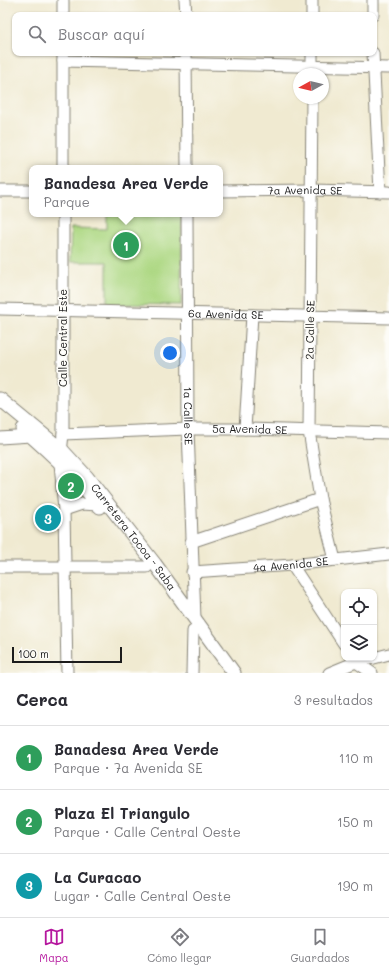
<!DOCTYPE html>
<html lang="es">
<head>
<meta charset="utf-8">
<style>
  body { margin:0; font-family:Mali,sans-serif; background:#f7f7f7; color:#2b2b33 }
  .controls { position:absolute; right:12px; bottom:12px; display:grid; overflow:hidden; border-radius:8px; box-shadow:0 1px 3px #0004 }
  .controls button { width:36px; height:36px; display:grid; place-items:center; padding:0; border:0; border-bottom:1px solid #e1e1e2; background:#fff; color:#2b2b33; font:20px sans-serif }
  .compass { position:absolute; left:293px; top:68px; width:36px; height:36px; border-radius:50%; background:#fff; box-shadow:0 1px 3px #0004; rotate:262deg }
  .scale { position:absolute; left:12px; bottom:10px; width:110px; box-sizing:border-box; padding-left:4px; border:2px solid #1c1c1c; border-top:0; font-size:11px; line-height:14px; white-space:nowrap; color:#1c1c1c; -webkit-text-stroke:3px #fdfcf7; paint-order:stroke }
  .you { position:absolute; left:170px; top:353px; width:14px; height:14px; margin:-10px; border:3px solid #fff; border-radius:50%; background:#1a73e8; box-shadow:0 0 0 6px #1a73e833 }
  .badge { display:grid; place-items:center; width:26px; height:26px; border-radius:50%; background:#b5179e; color:#fff; font-size:13px; font-weight:700 }
  .pin { position:absolute; translate:-50% -50%; border:2px solid #fff; box-shadow:0 1px 4px #0006 }
  .popup { position:absolute; left:29px; top:165px; width:194px; height:52px; box-sizing:border-box; display:grid; place-content:center; border-radius:8px; background:#fff; filter:drop-shadow(0 1px 3px #0005); font-size:13px; white-space:nowrap; color:#7c7c81 }
  .popup b { font-size:15px; color:#2b2b33 }
  .popup::after { content:''; position:absolute; left:50%; top:100%; margin-left:-8px; border:8px solid transparent; border-top-color:#fff }
  .list { margin:0; padding:0; list-style:none }
  h2 { display:flex; justify-content:space-between; align-items:center; height:52px; margin:0; padding:0 16px; font-size:17px }
  h2 small { font-size:13px; font-weight:400; color:#7c7c81 }
  .list li { display:grid; grid-template-columns:26px 1fr auto; gap:12px; align-items:center; box-sizing:border-box; height:64px; padding:0 16px; border-top:1px solid #e1e1e2 }
  .list b { display:block; font-size:15px; white-space:nowrap }
  .list p { margin:0; font-size:13px; white-space:nowrap; color:#7c7c81 }
  .list em { font-size:13px; font-style:normal; color:#7c7c81 }
  .icon { flex:none; width:22px; height:22px; fill:none; stroke:currentColor; stroke-width:2; stroke-linecap:round; stroke-linejoin:round }
  .map { position:relative; flex:none; width:389px; height:673px; overflow:hidden }
  .search { position:absolute; background:#fff; box-shadow:0 1px 3px #0004; left:12px; right:12px; top:12px; height:44px; display:flex; align-items:center; gap:10px; box-sizing:border-box; padding:0 14px; border-radius:8px; color:#7c7c81; font-size:15px }
  .sheet { height:244px; background:#fff }
  nav { display:flex; justify-content:space-around; align-items:center; box-sizing:border-box; height:56px; border-top:1px solid #e1e1e2; background:#fff; font-size:11px; color:#7c7c81 }
  nav a { display:grid; justify-items:center; gap:2px }
  nav .on { color:#b5179e }
  .map>svg:first-child { display:block }
  .green { fill:#add883; stroke:#647a50 }
  .lines { fill:none; stroke-linecap:round; stroke-linejoin:round }
  .minor-casing { stroke:#868376; stroke-width:13 }
  .major-casing { stroke:#868376; stroke-width:15 }
  .minor { stroke:#fff; stroke-width:11 }
  .major { stroke:#fff; stroke-width:13 }
  .labels { text-anchor:middle; stroke-width:3; stroke-linejoin:round; paint-order:stroke }
  .street-label { font-size:11px; fill:#1c1c1c; stroke:#fdfcf7 }
</style>
</head>
<body>
<div class="map">
<svg width="389" height="673" viewBox="0 0 389 673">
  <rect width="100%" height="100%" fill="#fdfcf7"/>
  <filter id="ink" filterUnits="userSpaceOnUse"><feTurbulence type="fractalNoise" baseFrequency=".025" numOctaves="2"/><feDisplacementMap in="SourceGraphic" scale="8" xChannelSelector="R" yChannelSelector="G"/><feConvolveMatrix kernelMatrix="1 2 1 2 8 2 1 2 1" color-interpolation-filters="sRGB"/></filter>
  <filter id="wash" filterUnits="userSpaceOnUse"><feTurbulence type="fractalNoise" baseFrequency=".012" numOctaves="4" result="noise"/><feDisplacementMap in="SourceGraphic" scale="16" xChannelSelector="R" yChannelSelector="G"/><feGaussianBlur stdDeviation="0.9" result="paint"/><feColorMatrix in="noise" values="0 0 0 0 0 0 0 0 0 0 0 0 0 0 0 0 0 1.4 0 .05"/><feComposite in="paint" operator="in"/></filter>
  <g filter="url(#wash)">
    <rect width="100%" height="100%" fill="#f0ead1"/>
    <g class="green">
      <polygon points="107,214 182,214 181,305 107,304 107,262 70,262 71,228 107,229"/>
      <polygon points="65,475 85,497 68,503"/>
    </g>
  </g>
  <g filter="url(#ink)">
    <g class="lines">
      <g class="minor-casing">
        <g id="minor">
          <polyline points="185,0 186,15"/>
          <polyline points="63,15 63,0"/>
          <polyline points="312,15 312,0"/>
          <polyline points="373,15 373,0"/>
          <polyline points="186,53 187,168"/>
          <polyline points="373,53 380,192"/>
          <polyline points="63,61 389,68"/>
          <polyline points="312,73 312,53"/>
          <polyline points="312,98 309,431 320,499 335,560"/>
          <polyline points="63,168 63,53"/>
          <polyline points="0,191 32,191"/>
          <path id="s1" d="M220,191L312,190L389,192"/>
          <polyline points="63,214 63,434 60,463 64,510 67,673"/>
          <path id="s2" d="M187,214L188,429L195,619"/>
          <path id="s3" d="M0,309L389,318"/>
          <polyline points="245,429 252,315"/>
          <path id="s4" d="M63,434L188,429H245L389,433"/>
          <polyline points="0,438 31,436"/>
          <polyline points="64,510 82,504 98,505"/>
          <polyline points="191,542 320,499"/>
          <polyline points="292,565 344,644"/>
          <polyline points="0,567 147,567"/>
          <path id="s5" d="M192,572L292,565L389,554"/>
          <polyline points="374,658 389,654"/>
          <polyline points="354,659 356,662 372,673"/>
          <polyline points="192,673 193,631"/>
          <polyline points="329,673 356,662 373,658"/>
        </g>
      </g>
      <g class="major-casing">
        <g id="major">
          <path id="s6" d="M0,399L62,450L87,477L155,564L234,673"/>
          <path d="M23,429C51,453 78,478 100,507"/>
        </g>
      </g>
      <use href="#minor" class="minor"/>
      <use href="#major" class="major"/>
    </g>
  </g>
  <g class="labels">
    <g class="street-label">
      <text dy="4" stroke="none"><textPath href="#s1" startOffset="85">7a Avenida SE</textPath></text>
      <text dy="4" stroke="none"><textPath href="#s3" startOffset="226">6a Avenida SE</textPath></text>
      <text transform="translate(310 330) rotate(-89)" y="4">2a Calle SE</text>
      <text transform="translate(63 338) rotate(-90)" y="4">Calle Central Este</text>
      <text dy="4" stroke="none"><textPath href="#s2" startOffset="202">1a Calle SE</textPath></text>
      <text dy="4" stroke="none"><textPath href="#s4" startOffset="187">5a Avenida SE</textPath></text>
      <text dy="4" stroke="none"><textPath href="#s6" startOffset="193">Carretera Tocoa - Saba</textPath></text>
      <text dy="4" stroke="none"><textPath href="#s5" startOffset="99">4a Avenida SE</textPath></text>
    </g>
  </g>
</svg>
<div class="controls">
<button><svg class="icon" aria-label="locate" viewBox="0 0 24 24"><circle cx="12" cy="12" r="6"/><path d="M12 2v4M12 18v4M2 12h4M18 12h4"/></svg></button>
<button><svg class="icon" aria-label="layers" viewBox="0 0 24 24"><path d="M12 4l9 5-9 5-9-5zM3 14l9 5 9-5"/></svg></button>
</div>
<svg class="compass" viewBox="-18 -18 36 36"><path d="M0-13l5 13h-10z" fill="#e53935"/><path d="M0 13l5-13h-10z" fill="#7c7c81"/></svg>
<div class="scale">100 m</div>
<div class="you"></div>
<div class="pin badge" style="left:126px;top:245px;background:#2e9e5b">1</div>
<div class="popup"><b>Banadesa Area Verde</b>Parque</div>
<div class="pin badge" style="left:71px;top:486px;background:#2e9e5b">2</div>
<div class="pin badge" style="left:48px;top:518px;background:#0f9aa8">3</div>
<div class="search"><svg class="icon" aria-label="search" viewBox="0 0 24 24"><circle cx="10" cy="10" r="6"/><path d="M15 15l6 6"/></svg>Buscar aquí</div>
</div>
<section class="sheet">
<h2>Cerca<small>3 resultados</small></h2>
<ul class="list">
<li><span class="badge" style="background:#2e9e5b">1</span><div><b>Banadesa Area Verde</b><p>Parque · 7a Avenida SE</p></div><em>110 m</em></li>
<li><span class="badge" style="background:#2e9e5b">2</span><div><b>Plaza El Triangulo</b><p>Parque · Calle Central Oeste</p></div><em>150 m</em></li>
<li><span class="badge" style="background:#0f9aa8">3</span><div><b>La Curacao</b><p>Lugar · Calle Central Oeste</p></div><em>190 m</em></li>
</ul>
</section>
<nav>
<a class="on"><svg class="icon" aria-label="map" viewBox="0 0 24 24"><path d="M3 6l6-2 6 2 6-2v14l-6 2-6-2-6 2zM9 4v14M15 6v14"/></svg>Mapa</a>
<a><svg class="icon" aria-label="directions" viewBox="0 0 24 24"><path d="M12 3l9 9-9 9-9-9zM9 14v-3h6M13 9l2 2-2 2"/></svg>Cómo llegar</a>
<a><svg class="icon" aria-label="saved" viewBox="0 0 24 24"><path d="M7 4h10v16l-5-4-5 4z"/></svg>Guardados</a>
</nav>
</body>
</html>
